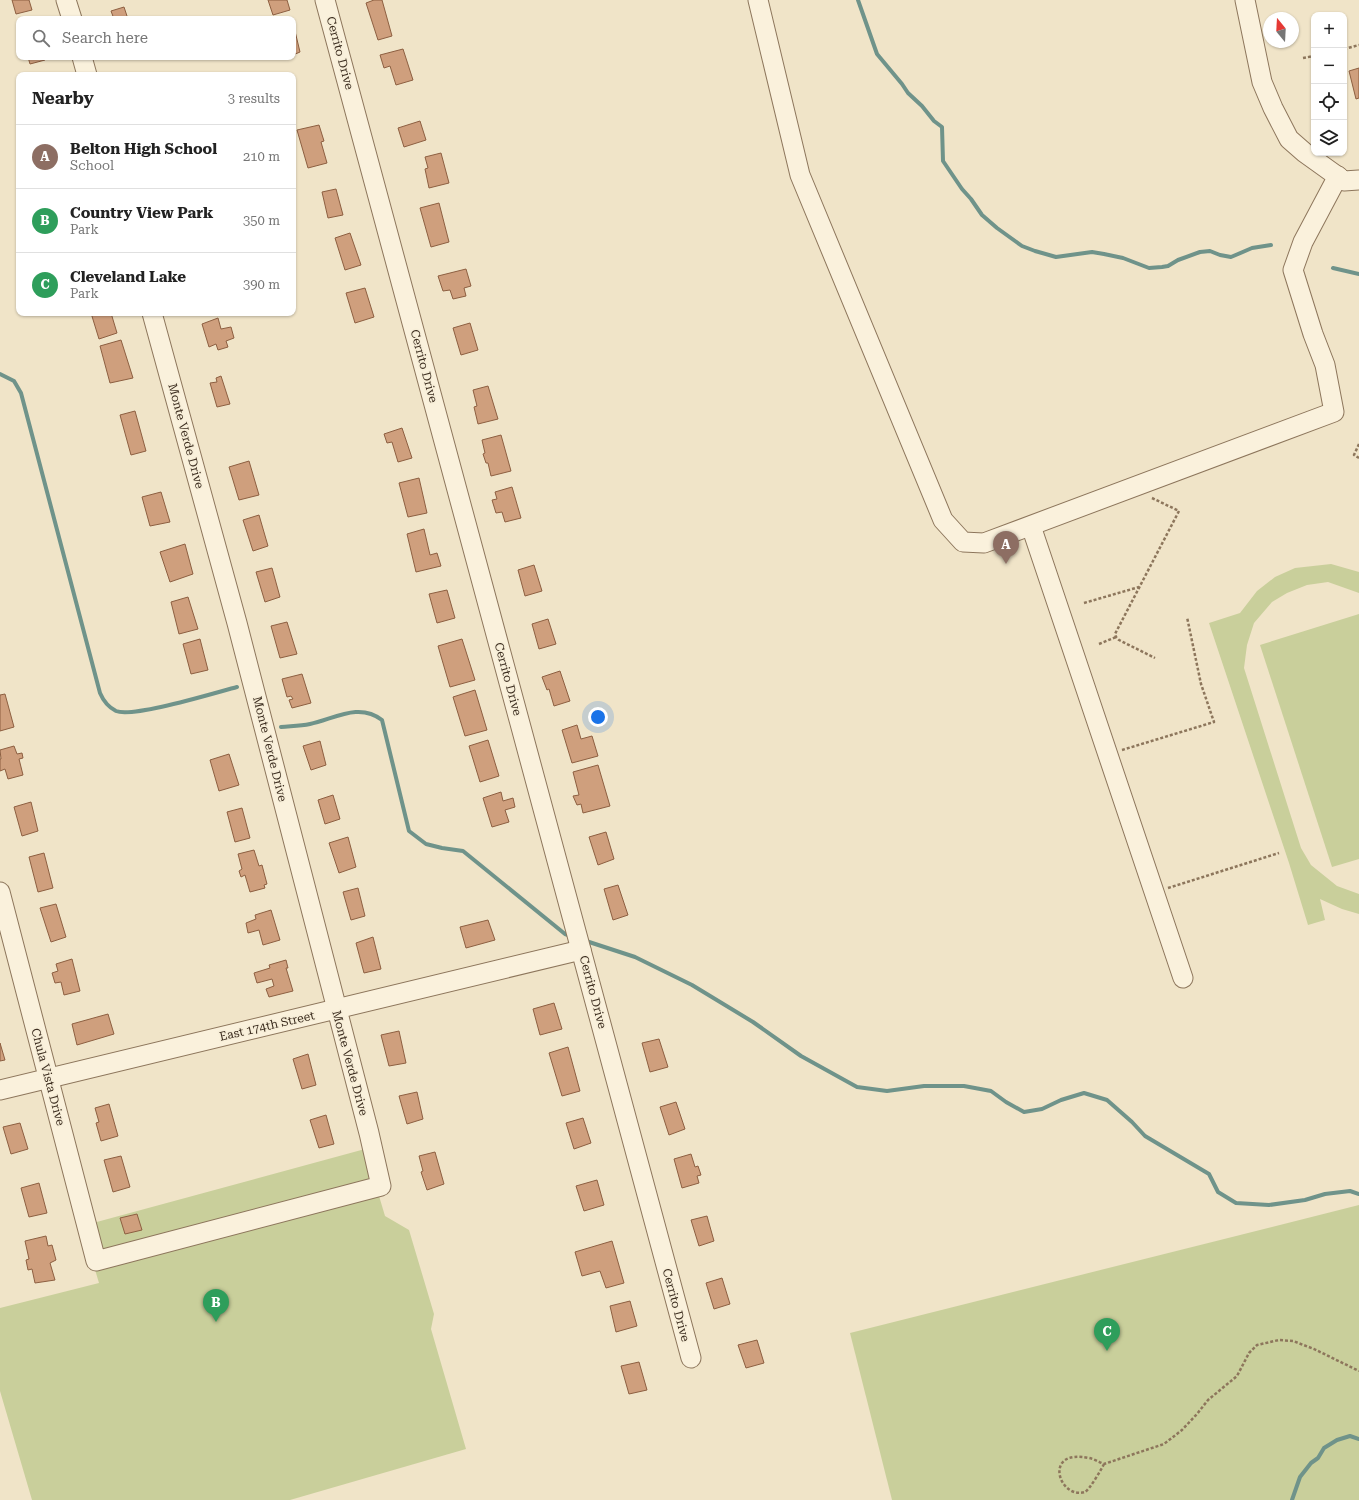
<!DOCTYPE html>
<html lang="en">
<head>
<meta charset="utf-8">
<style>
  body { margin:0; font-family:"Roboto Serif",serif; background:#f2f2f2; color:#222 }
  .controls { position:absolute; right:12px; top:12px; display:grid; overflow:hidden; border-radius:8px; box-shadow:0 1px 3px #0004 }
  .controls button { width:36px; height:36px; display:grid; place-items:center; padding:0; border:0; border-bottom:1px solid #e0e0e0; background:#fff; color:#222; font:20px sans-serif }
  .compass { position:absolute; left:1263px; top:12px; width:36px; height:36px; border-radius:50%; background:#fff; box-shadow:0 1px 3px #0004; rotate:342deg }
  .you { position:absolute; left:598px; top:717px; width:14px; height:14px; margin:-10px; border:3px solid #fff; border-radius:50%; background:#1a73e8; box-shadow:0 0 0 6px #1a73e833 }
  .badge { display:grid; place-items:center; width:26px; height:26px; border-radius:50%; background:#9e2a2b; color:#fff; font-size:13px; font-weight:700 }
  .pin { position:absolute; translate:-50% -33px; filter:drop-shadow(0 1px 2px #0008) }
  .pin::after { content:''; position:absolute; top:21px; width:14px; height:12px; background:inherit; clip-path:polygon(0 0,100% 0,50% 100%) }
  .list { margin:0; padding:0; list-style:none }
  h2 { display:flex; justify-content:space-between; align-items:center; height:52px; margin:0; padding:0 16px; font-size:17px }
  h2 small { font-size:13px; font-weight:400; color:#767676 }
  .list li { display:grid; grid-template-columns:26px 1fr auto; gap:12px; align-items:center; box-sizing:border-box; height:64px; padding:0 16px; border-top:1px solid #e0e0e0 }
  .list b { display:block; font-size:15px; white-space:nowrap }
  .list p { margin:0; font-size:13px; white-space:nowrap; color:#767676 }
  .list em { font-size:13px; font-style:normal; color:#767676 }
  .icon { flex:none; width:22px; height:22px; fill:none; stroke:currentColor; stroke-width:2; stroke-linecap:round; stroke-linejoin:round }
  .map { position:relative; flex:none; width:1359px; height:1500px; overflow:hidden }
  .search { position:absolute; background:#fff; box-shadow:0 1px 3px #0004; left:16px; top:16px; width:280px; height:44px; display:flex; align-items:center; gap:10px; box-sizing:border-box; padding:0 14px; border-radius:8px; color:#767676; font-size:15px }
  .panel { position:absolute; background:#fff; box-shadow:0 1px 3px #0004; left:16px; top:72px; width:280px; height:244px; border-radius:8px }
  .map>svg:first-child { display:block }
  .green { fill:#c9cf9b }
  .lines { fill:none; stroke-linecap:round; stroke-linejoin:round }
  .stream { stroke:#6f938a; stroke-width:4 }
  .building { fill:#cf9f7d; stroke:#8d5f41 }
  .minor-casing { stroke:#8d765c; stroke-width:21 }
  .path { stroke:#8d765c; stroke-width:2.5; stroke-dasharray:3 2; stroke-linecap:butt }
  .minor { stroke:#faf1dc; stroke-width:19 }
  .labels { text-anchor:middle; stroke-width:3; stroke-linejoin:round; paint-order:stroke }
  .street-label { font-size:12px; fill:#3d2e20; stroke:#f7eed8 }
</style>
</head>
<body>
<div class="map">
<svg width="1359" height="1500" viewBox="0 0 1359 1500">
  <rect width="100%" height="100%" fill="#f0e4c8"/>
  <g class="green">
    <polygon points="1331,564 1359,572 1359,593 1328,582 1307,585 1287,593 1272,602 1254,623 1247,645 1244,668 1301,848 1311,865 1337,886 1359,894 1359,914 1342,909 1320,899 1325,920 1308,925 1289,863 1209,623 1240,613 1257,591 1275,577 1295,568"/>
    <polygon points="1359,614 1359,859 1332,867 1260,645"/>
    <polygon points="365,1149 385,1216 409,1230 434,1314 431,1329 466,1449 290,1500 32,1500 0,1391 0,1308 99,1283 82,1226"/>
    <polygon points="1359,1205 1359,1500 892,1500 850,1333"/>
  </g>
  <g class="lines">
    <g class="stream">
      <polyline points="858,0 877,54 902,84 908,93 922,106 934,121 942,127 943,161 962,189 971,199 982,215 997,228 1022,246 1035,251 1056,257 1092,252 1104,254 1123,258 1149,268 1162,267 1168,266 1178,260 1200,252 1210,251 1220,255 1231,257 1252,248 1271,245"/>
      <polyline points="1333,268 1359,274"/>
      <path d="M0,374L14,381L21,393L100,693C103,700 108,707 116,711C133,718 214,693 237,687"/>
      <path d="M281,727C291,726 300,726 310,724C334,719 359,702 382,720L409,831L426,844L442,848L463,851L565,934L571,936"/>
      <polyline points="583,940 635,957 692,985 753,1022 801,1056 857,1087 887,1091 924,1086 964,1086 991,1091 1006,1102 1024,1112 1042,1109 1061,1100 1084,1093 1107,1100 1132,1122 1145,1136 1209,1174 1218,1192 1236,1203 1269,1205 1305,1200 1325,1194 1350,1191 1359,1194"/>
      <polyline points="1292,1500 1300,1477 1311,1463 1318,1458 1324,1448 1337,1440 1350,1436 1359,1439"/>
    </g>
  </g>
  <g class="building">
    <polygon points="12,0 29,0 32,10 16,14"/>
    <polygon points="268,0 287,0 290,10 273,15"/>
    <polygon points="374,0 382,0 392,36 378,40 366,3"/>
    <polygon points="124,7 128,19 114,19 111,11"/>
    <polygon points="294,27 300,52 293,55 293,27"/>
    <polygon points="403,49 413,80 396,85 390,66 384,68 380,55"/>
    <polygon points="28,57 44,57 45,60 30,64"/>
    <polygon points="1359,68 1359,98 1356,99 1349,71"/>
    <polygon points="420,121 426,140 404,147 398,128"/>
    <polygon points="319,125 324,141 321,142 327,163 308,168 297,130"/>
    <polygon points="441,153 449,183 429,188 425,169 428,168 425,157"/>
    <polygon points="336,189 343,215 328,218 322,192"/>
    <polygon points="439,203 449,242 431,247 420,208"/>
    <polygon points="350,233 361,265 345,270 335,238"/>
    <polygon points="466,269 471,286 464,288 466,296 453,299 450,290 443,291 438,276"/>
    <polygon points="365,288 374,317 355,323 346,293"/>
    <polygon points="91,313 111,313 117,333 99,339"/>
    <polygon points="218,318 221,329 231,327 234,338 226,341 228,347 218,350 216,344 209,347 202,324"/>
    <polygon points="470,323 478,350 461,355 453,328"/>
    <polygon points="121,340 133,378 110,383 100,346"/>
    <polygon points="221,376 230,404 217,407 210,383 217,382 216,378"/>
    <polygon points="488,386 498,419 478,424 474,407 477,406 473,390"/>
    <polygon points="135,411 146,451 131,455 120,415"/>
    <polygon points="402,428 412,458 398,462 392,442 387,443 384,434"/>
    <polygon points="501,435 511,471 491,476 488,463 486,463 483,454 485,453 482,440"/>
    <polygon points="249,461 259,495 239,500 229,467"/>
    <polygon points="419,478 427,513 408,517 399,483"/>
    <polygon points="512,487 521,518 505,522 502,512 496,513 492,500 497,499 495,492"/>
    <polygon points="161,492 170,522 150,526 142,497"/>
    <polygon points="259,515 268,546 253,551 243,520"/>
    <polygon points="424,529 430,555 437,553 441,566 416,572 407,534"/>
    <polygon points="185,544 193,574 170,582 160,552"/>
    <polygon points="534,565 542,591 525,596 518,570"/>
    <polygon points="272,568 280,597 265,602 256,572"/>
    <polygon points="447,590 455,618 437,623 429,594"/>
    <polygon points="188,597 198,629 179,634 171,602"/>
    <polygon points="548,619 556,644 539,649 532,624"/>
    <polygon points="287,622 297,654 280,658 271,626"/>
    <polygon points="200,639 208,670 191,674 183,644"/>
    <polygon points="462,639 475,680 450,687 438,646"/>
    <polygon points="560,671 570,701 554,706 549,689 547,690 542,677"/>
    <polygon points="302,674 311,703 292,708 289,700 293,699 291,696 287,697 282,679"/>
    <polygon points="475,690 487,730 465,736 453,697"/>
    <polygon points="5,694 14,727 0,731 0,695"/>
    <polygon points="577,725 581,739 592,736 598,756 572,763 562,730"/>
    <polygon points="488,740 499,776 480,782 469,746"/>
    <polygon points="320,741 326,765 311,770 303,746"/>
    <polygon points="14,746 17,754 22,753 23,758 19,759 23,775 8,779 5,769 0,771 0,759 1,759 0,750"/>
    <polygon points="229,754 239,785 219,791 210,760"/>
    <polygon points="598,765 610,806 583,813 581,804 577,805 573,796 579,795 573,772"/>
    <polygon points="501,792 503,801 513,798 515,807 505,810 509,822 492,827 483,798"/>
    <polygon points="333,795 340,819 325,824 318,800"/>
    <polygon points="31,802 38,831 22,836 14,807"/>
    <polygon points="242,808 250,838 235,842 227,812"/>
    <polygon points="606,832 614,859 598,865 589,837"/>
    <polygon points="348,837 356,867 339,873 329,843"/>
    <polygon points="254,850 259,866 262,865 267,884 264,885 265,888 250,892 245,875 241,877 239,871 242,869 238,854"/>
    <polygon points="44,853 53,888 38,892 29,857"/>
    <polygon points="618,885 628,915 613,920 604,889"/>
    <polygon points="358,888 365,916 351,920 343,892"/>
    <polygon points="56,904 66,937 51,942 40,908"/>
    <polygon points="271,910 280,940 263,945 259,930 248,933 246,923 256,919 255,915"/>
    <polygon points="488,920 495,940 466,948 460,927"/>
    <polygon points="373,937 381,969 364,973 356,943"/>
    <polygon points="72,959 80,991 64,995 61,982 55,983 52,973 58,971 56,964"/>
    <polygon points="286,960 288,968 286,968 293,991 269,997 266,989 274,986 272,979 257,983 254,973 270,968 269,965"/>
    <polygon points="554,1003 562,1029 540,1035 533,1009"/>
    <polygon points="108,1014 114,1034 77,1045 72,1024"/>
    <polygon points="399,1031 406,1063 389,1066 381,1035"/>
    <polygon points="659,1039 668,1067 650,1072 642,1043"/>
    <polygon points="0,1043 5,1060 0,1061"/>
    <polygon points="568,1047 580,1091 562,1096 549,1053"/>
    <polygon points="308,1054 316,1085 302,1089 293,1059"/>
    <polygon points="417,1092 423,1119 407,1124 399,1096"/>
    <polygon points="676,1102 685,1129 669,1135 660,1107"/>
    <polygon points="109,1104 118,1136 101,1141 96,1123 99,1122 95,1108"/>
    <polygon points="326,1115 334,1144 319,1148 310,1120"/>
    <polygon points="583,1118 591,1143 574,1149 566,1123"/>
    <polygon points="20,1123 28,1149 11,1154 3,1127"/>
    <polygon points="435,1152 444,1184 427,1190 421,1172 423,1171 419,1156"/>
    <polygon points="691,1154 695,1167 698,1166 701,1175 697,1176 699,1183 682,1188 674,1159"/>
    <polygon points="121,1156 130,1187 113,1192 104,1160"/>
    <polygon points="597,1180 604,1205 584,1211 576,1186"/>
    <polygon points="39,1183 47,1213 29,1217 21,1188"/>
    <polygon points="137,1214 142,1230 125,1234 120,1218"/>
    <polygon points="707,1216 714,1241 699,1246 691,1220"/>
    <polygon points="46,1236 48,1246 52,1245 56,1260 50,1263 55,1280 35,1283 32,1269 28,1270 26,1260 29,1259 25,1241"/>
    <polygon points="612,1241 624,1283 606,1288 600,1271 582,1276 575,1252"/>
    <polygon points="722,1278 730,1304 714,1309 706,1283"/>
    <polygon points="630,1301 637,1326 616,1332 610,1306"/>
    <polygon points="757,1340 764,1363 746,1368 738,1345"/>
    <polygon points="639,1362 647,1390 629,1394 621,1366"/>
  </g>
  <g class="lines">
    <g class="minor-casing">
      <g id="minor">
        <polyline points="66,0 72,19"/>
        <polyline points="325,0 691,1358"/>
        <polyline points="758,0 800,175 943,520 963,542 984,543 1334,412 1325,365 1313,334 1293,270 1303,242 1338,176"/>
        <polyline points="1245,0 1262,82 1273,108 1289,139 1305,153 1344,181 1359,180"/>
        <polyline points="82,57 87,75"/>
        <polyline points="1031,526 1183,978"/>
        <polyline points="0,892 96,1261 381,1186 369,1133 237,623 152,313"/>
        <polyline points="0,1090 581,950"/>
      </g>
    </g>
    <g class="path">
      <polyline points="1344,49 1359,45"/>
      <polyline points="1303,58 1314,56"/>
      <polyline points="1359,444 1354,455 1359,458"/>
      <polyline points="1152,498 1179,511 1115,634 1116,637 1119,640 1155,658"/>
      <polyline points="1084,603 1139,587"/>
      <polyline points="1099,644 1116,637"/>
      <polyline points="1122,750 1214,722 1201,684 1187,617"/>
      <polyline points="1168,888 1279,853"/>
      <path d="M1104,1464C1101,1470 1090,1489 1085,1492C1059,1500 1042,1448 1089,1458C1094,1459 1099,1462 1104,1464L1164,1444L1182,1430L1197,1414L1208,1400L1237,1376L1249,1353L1257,1345L1279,1340L1293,1341L1314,1349L1359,1371"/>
    </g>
    <use href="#minor" class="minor"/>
  </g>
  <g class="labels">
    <g class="street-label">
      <text transform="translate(340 53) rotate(75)" y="4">Cerrito Drive</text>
      <text transform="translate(424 366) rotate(75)" y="4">Cerrito Drive</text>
      <text transform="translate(186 436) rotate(75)" y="4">Monte Verde Drive</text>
      <text transform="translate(508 679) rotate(75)" y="4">Cerrito Drive</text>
      <text transform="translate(270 749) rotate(76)" y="4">Monte Verde Drive</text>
      <text transform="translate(593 992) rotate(75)" y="4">Cerrito Drive</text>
      <text transform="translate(267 1026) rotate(-13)" y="4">East 174th Street</text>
      <text transform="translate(350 1063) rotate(75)" y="4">Monte Verde Drive</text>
      <text transform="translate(48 1077) rotate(75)" y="4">Chula Vista Drive</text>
      <text transform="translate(676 1305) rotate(75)" y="4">Cerrito Drive</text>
    </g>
  </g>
</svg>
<div class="controls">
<button>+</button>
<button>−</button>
<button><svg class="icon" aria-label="locate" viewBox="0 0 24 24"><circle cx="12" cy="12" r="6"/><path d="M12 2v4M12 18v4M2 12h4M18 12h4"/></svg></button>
<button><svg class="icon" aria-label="layers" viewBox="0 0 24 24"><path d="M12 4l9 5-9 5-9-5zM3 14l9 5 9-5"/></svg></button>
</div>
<svg class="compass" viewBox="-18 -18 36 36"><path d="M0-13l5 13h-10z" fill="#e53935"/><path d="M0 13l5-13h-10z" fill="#767676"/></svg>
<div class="you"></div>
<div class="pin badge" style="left:1006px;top:564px;background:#8d6e63">A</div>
<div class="pin badge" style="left:216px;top:1322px;background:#2e9e5b">B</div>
<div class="pin badge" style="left:1107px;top:1351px;background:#2e9e5b">C</div>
<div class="search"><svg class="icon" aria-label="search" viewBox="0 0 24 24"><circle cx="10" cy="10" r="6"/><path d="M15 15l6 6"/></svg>Search here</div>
<section class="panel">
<h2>Nearby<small>3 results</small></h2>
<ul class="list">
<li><span class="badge" style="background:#8d6e63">A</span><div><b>Belton High School</b><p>School</p></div><em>210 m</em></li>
<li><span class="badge" style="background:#2e9e5b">B</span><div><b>Country View Park</b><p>Park</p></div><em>350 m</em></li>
<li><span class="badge" style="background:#2e9e5b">C</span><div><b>Cleveland Lake</b><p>Park</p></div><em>390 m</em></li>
</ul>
</section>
</div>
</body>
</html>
